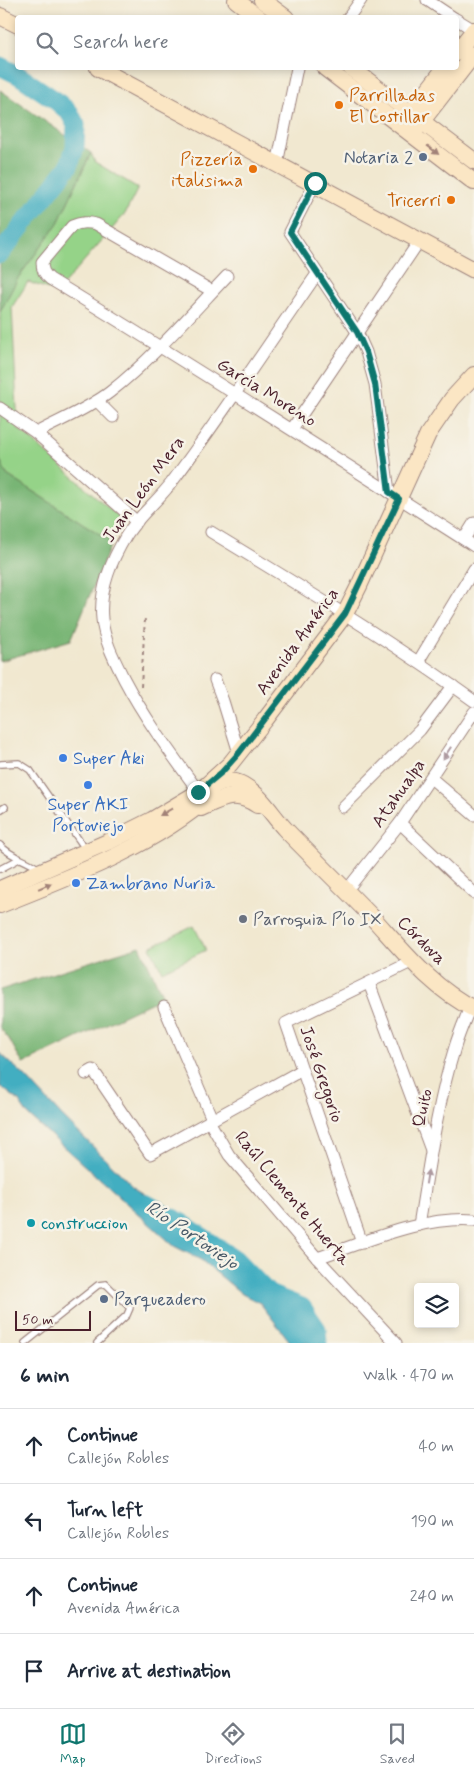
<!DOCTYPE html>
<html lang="en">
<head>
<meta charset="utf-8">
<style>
  body { margin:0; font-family:Mynerve,sans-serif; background:#f6f6f7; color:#1f2937 }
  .controls { position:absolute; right:15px; bottom:15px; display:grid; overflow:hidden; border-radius:5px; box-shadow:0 2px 8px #0003 }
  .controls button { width:45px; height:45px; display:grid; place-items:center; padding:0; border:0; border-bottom:1px solid #e0e1e3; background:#fff; color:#1f2937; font:25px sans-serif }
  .scale { position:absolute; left:15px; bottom:12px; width:76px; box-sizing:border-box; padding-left:5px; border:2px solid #4a1f2b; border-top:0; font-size:14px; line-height:18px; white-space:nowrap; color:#4a1f2b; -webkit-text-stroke:4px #f7f3e8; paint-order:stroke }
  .stop { position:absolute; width:15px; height:15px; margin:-11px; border:4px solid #0f766e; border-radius:50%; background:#fff }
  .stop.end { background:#0f766e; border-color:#fff; box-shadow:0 1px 5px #0008 }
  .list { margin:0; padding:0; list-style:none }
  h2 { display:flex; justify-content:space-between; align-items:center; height:65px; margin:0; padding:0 20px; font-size:21px }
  h2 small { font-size:16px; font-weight:400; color:#747a83 }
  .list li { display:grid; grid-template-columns:32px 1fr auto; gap:15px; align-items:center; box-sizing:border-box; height:75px; padding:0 20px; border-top:1px solid #e0e1e3 }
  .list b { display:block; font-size:19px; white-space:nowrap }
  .list p { margin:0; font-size:16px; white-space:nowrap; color:#747a83 }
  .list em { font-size:16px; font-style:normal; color:#747a83 }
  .icon { flex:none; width:28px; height:28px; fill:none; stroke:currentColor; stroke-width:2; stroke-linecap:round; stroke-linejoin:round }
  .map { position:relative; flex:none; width:474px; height:1343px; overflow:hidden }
  .search { position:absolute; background:#fff; box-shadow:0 2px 8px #0003; left:15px; right:15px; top:15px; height:55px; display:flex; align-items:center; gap:12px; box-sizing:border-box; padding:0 18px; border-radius:5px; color:#747a83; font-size:19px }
  .sheet { height:365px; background:#fff }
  nav { display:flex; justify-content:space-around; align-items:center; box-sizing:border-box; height:70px; border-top:1px solid #e0e1e3; background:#fff; font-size:14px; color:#747a83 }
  nav a { display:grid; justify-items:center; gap:2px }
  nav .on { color:#0f766e }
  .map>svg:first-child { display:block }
  .green { fill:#95d388; stroke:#70795a }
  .forest { fill:#78b574; stroke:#616a50 }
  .water { fill:#43aec1; stroke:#466676 }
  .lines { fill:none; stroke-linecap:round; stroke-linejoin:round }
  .river { stroke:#43aec1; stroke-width:19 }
  .lane-casing { stroke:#9e847e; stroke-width:8 }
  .street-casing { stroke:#9e847e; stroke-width:13 }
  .secondary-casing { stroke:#9e847e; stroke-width:18 }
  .path { stroke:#9e847e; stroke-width:2; stroke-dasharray:4 4; stroke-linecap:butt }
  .lane { stroke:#fff; stroke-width:5.5 }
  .street { stroke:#fff; stroke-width:11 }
  .secondary { stroke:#fbe6c4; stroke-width:16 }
  .oneway { fill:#a28278 }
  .oneway2 { fill:#ae9aa0 }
  .route { stroke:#0f766e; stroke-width:6 }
  .food-dot { fill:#e8710a; stroke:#f7f3e8; stroke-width:2 }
  .service-dot { fill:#5c6f8a; stroke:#f7f3e8; stroke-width:2 }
  .shop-dot { fill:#3f7fe0; stroke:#f7f3e8; stroke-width:2 }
  .worship-dot { fill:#6b7280; stroke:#f7f3e8; stroke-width:2 }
  .culture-dot { fill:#0f9aa8; stroke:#f7f3e8; stroke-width:2 }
  .labels { text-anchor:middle; stroke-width:5; stroke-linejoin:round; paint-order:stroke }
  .food-label { font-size:18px; fill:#c56008; stroke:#f7f3e8; text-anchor:end }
  .service-label { font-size:18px; fill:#4e5e75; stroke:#f7f3e8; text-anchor:end }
  .street-label { font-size:18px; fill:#4a1f2b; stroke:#f7f3e8 }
  .shop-label { font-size:18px; fill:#366cbe; stroke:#f7f3e8; text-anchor:start }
  .worship-label { font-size:18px; fill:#5b616d; stroke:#f7f3e8; text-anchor:start }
  .culture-label { font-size:18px; fill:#0d838f; stroke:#f7f3e8; text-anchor:start }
  .water-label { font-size:19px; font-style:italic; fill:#475867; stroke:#f7f3e8 }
</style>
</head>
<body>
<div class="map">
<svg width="474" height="1343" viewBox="0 0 474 1343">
  <rect width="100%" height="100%" fill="#f7f3e8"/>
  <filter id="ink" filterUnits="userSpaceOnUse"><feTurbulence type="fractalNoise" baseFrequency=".02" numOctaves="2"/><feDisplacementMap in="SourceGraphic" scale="10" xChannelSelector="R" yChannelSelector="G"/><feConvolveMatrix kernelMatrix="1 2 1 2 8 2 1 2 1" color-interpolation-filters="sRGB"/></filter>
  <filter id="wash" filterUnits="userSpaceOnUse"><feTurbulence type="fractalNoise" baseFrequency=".0096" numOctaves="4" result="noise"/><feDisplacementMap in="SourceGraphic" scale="20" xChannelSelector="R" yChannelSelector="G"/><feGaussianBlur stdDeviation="1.12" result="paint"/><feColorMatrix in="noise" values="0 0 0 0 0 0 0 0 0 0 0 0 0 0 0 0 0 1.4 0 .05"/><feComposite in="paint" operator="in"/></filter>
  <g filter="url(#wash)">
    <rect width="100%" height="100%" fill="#f1e8d0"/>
    <g class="green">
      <polygon points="91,153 95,162 138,188 125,214 57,292 28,282 12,307 18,428 120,518 112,542 7,475 0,460 0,312 18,278 58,223"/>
      <polygon points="194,926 206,950 162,971 150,947"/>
    </g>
    <g class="forest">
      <polygon points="0,90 91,153 58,223 18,278 0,312"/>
      <polygon points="0,460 7,475 112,542 71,640 0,661"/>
      <polygon points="140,946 163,997 23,1064 9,1039 0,1028 0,990"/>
    </g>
    <polygon class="water" points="0,1053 25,1076 61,1115 134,1187 150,1197 177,1225 203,1241 210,1249 233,1253 245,1264 281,1304 293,1310 304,1318 309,1330 312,1343 291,1343 260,1303 242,1294 201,1260 174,1246 28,1115 18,1100 0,1086"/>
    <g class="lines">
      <g class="river">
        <polyline points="0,66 18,75 55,100 69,112 76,125 75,147 69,166 0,254"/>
        <polyline points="147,1204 182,1223 235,1259 269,1294 302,1307 317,1329 318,1343"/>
      </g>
    </g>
  </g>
  <g filter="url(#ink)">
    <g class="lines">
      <g class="lane-casing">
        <g id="lane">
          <polyline points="1,764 19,763 30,770 86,850"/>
          <polyline points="0,810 5,807"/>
          <path d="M0,845C12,858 26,859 39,869"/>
          <polyline points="0,869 19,859"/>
          <polyline points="25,1343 98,1285 106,1284 130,1308 127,1315 97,1343"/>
        </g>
      </g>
      <g class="street-casing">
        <g id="street">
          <polyline points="427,0 454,18"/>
          <polyline points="348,18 361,0"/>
          <polyline points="456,19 474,30"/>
          <polyline points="277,164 297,68"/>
          <polyline points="315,183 290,232 357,332 366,352 375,384 389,492"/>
          <path d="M212,291L96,224C87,222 81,222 72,226L42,262C42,270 44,274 50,279C193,366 333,456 474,546"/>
          <polyline points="97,401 113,417"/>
          <path d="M0,408L36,433C60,420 88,409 110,392C153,358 190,315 227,276"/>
          <polyline points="292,429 420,240"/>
          <polyline points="36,433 137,522"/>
          <path d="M211,532C300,586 389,640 474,701"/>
          <polyline points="464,539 474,523"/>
          <polyline points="418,662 474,569"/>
          <polyline points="215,680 223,701 239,753"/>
          <polyline points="431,778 474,815"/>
          <path d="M199,792C172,755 145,719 124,679C114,659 104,640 102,619C99,590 111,561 126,536C138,516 158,501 172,482C223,414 269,343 317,274"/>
          <polyline points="343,807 420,730 453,686"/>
          <polyline points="400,823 474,893"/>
          <polyline points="346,891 400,823 474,712"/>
          <polyline points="369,983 431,1150"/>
          <polyline points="164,1007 212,1119 209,1121 229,1155 317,1258 396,1343"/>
          <polyline points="86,1074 93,1070 150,1154 302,1070"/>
          <path d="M419,1225C429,1165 437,1105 455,1047C459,1033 465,1020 470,1007L474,1004"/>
          <polyline points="362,1243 286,1023 413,961"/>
          <path d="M317,1258C366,1242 422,1216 474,1220"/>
        </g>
      </g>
      <g class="secondary-casing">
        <g id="secondary">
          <polyline points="236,0 259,18"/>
          <polyline points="262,0 286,18"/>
          <polyline points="0,16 18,25"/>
          <polyline points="456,53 474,30"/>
          <polyline points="98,68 474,270"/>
          <polyline points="325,68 474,182"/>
          <polyline points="351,68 474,161"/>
          <polyline points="404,121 445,68"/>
          <polyline points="415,130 474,54"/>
          <path d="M207,788C219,783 231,778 243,785C261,795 272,815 285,829C314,859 344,888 373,918C403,951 433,989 474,1009"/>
          <path d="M201,808C223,798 236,790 257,805"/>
          <polyline points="0,889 110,841 152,820 199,792 230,764 265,720 345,614 359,586 428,434 452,399 474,375"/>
          <path d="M0,905C70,877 154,846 211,795"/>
        </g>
      </g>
      <polyline class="path" points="141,687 145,618"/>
      <use href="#lane" class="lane"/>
      <use href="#street" class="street"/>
      <use href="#secondary" class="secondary"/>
    </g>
    <defs><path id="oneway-solid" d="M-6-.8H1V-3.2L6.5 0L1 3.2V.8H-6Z" transform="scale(1.25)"/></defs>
    <g class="oneway">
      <use href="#oneway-solid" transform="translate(433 150) rotate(38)"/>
      <use href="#oneway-solid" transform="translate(166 812) rotate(150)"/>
      <use href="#oneway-solid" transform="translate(45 886) rotate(-23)"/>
    </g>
    <g class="oneway2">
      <use href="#oneway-solid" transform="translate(447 753) rotate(123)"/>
      <use href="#oneway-solid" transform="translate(427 1177) rotate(-81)"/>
    </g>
  </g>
  <g class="lines" filter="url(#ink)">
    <polyline class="route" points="198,792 222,772 239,753 345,614 399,499 389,492 375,384 366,352 357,332 290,232 315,183"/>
  </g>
  <g class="food-dot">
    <circle cx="339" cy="105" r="5"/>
    <circle cx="253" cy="169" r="5"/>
    <circle cx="451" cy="200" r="5"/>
  </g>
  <g class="service-dot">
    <circle cx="423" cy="157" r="5"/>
    <circle cx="104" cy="1299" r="5"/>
  </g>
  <g class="shop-dot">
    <circle cx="63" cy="758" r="5"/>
    <circle cx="88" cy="785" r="5"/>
    <circle cx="76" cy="883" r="5"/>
  </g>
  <circle class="worship-dot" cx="243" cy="919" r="5"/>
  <circle class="culture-dot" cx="31" cy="1223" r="5"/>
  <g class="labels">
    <g class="food-label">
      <text x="349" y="101" text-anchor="start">Parrilladas<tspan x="349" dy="21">El Costillar</tspan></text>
      <text x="243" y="165">Pizzería<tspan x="243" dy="21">italisima</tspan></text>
      <text x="441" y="206">Tricerri</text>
    </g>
    <g class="service-label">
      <text x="413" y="163">Notaria 2</text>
      <text x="114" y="1305" text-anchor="start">Parqueadero</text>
    </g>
    <g class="street-label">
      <text transform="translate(267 392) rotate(32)" y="6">García Moreno</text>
      <text transform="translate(143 489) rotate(-54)" y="6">Juan León Mera</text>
      <text transform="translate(297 641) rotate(-54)" y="6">Avenida América</text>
      <text transform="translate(398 793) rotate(-55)" y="6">Atahualpa</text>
      <text transform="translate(422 940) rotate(45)" y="6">Córdova</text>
      <text transform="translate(322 1074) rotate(71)" y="6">José Gregorio</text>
      <text transform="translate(422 1108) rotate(-78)" y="6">Quito</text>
      <text transform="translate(293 1198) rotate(50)" y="6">Raúl Clemente Huerta</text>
    </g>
    <g class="shop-label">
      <text x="73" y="764">Super Aki</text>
      <text x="88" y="810" text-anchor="middle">Super AKI<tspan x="88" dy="21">Portoviejo</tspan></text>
      <text x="86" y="889">Zambrano Nuria</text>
    </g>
    <g class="worship-label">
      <text x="253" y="925">Parroquia Pío IX</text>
    </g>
    <g class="culture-label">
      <text x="41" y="1229">construccion</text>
    </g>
    <g class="water-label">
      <text transform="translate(193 1234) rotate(34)" y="7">Río Portoviejo</text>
    </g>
  </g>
</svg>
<div class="controls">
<button><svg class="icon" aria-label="layers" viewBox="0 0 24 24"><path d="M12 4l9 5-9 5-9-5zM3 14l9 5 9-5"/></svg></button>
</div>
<div class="scale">50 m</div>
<div class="stop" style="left:315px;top:183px"></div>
<div class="stop end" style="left:198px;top:792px"></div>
<div class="search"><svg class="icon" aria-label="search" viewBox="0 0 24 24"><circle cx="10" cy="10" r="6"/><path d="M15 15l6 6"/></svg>Search here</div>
</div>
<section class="sheet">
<h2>6 min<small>Walk · 470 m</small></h2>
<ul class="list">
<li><svg class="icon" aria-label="ahead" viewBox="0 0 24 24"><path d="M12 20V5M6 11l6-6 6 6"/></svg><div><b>Continue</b><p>Callejón Robles</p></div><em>40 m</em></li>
<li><svg class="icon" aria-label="left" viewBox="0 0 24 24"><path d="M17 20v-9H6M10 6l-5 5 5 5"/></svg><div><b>Turn left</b><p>Callejón Robles</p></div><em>190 m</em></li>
<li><svg class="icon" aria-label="ahead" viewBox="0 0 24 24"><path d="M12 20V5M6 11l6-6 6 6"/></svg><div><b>Continue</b><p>Avenida América</p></div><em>240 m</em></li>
<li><svg class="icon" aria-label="arrive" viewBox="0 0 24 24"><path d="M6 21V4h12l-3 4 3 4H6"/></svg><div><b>Arrive at destination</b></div></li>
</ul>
</section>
<nav>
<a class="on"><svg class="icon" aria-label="map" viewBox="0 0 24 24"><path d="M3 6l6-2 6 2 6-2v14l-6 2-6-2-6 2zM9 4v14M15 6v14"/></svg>Map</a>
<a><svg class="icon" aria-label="directions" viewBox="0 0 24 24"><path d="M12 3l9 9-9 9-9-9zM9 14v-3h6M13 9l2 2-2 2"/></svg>Directions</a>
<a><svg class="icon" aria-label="saved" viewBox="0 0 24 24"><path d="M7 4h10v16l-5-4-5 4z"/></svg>Saved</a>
</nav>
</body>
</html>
